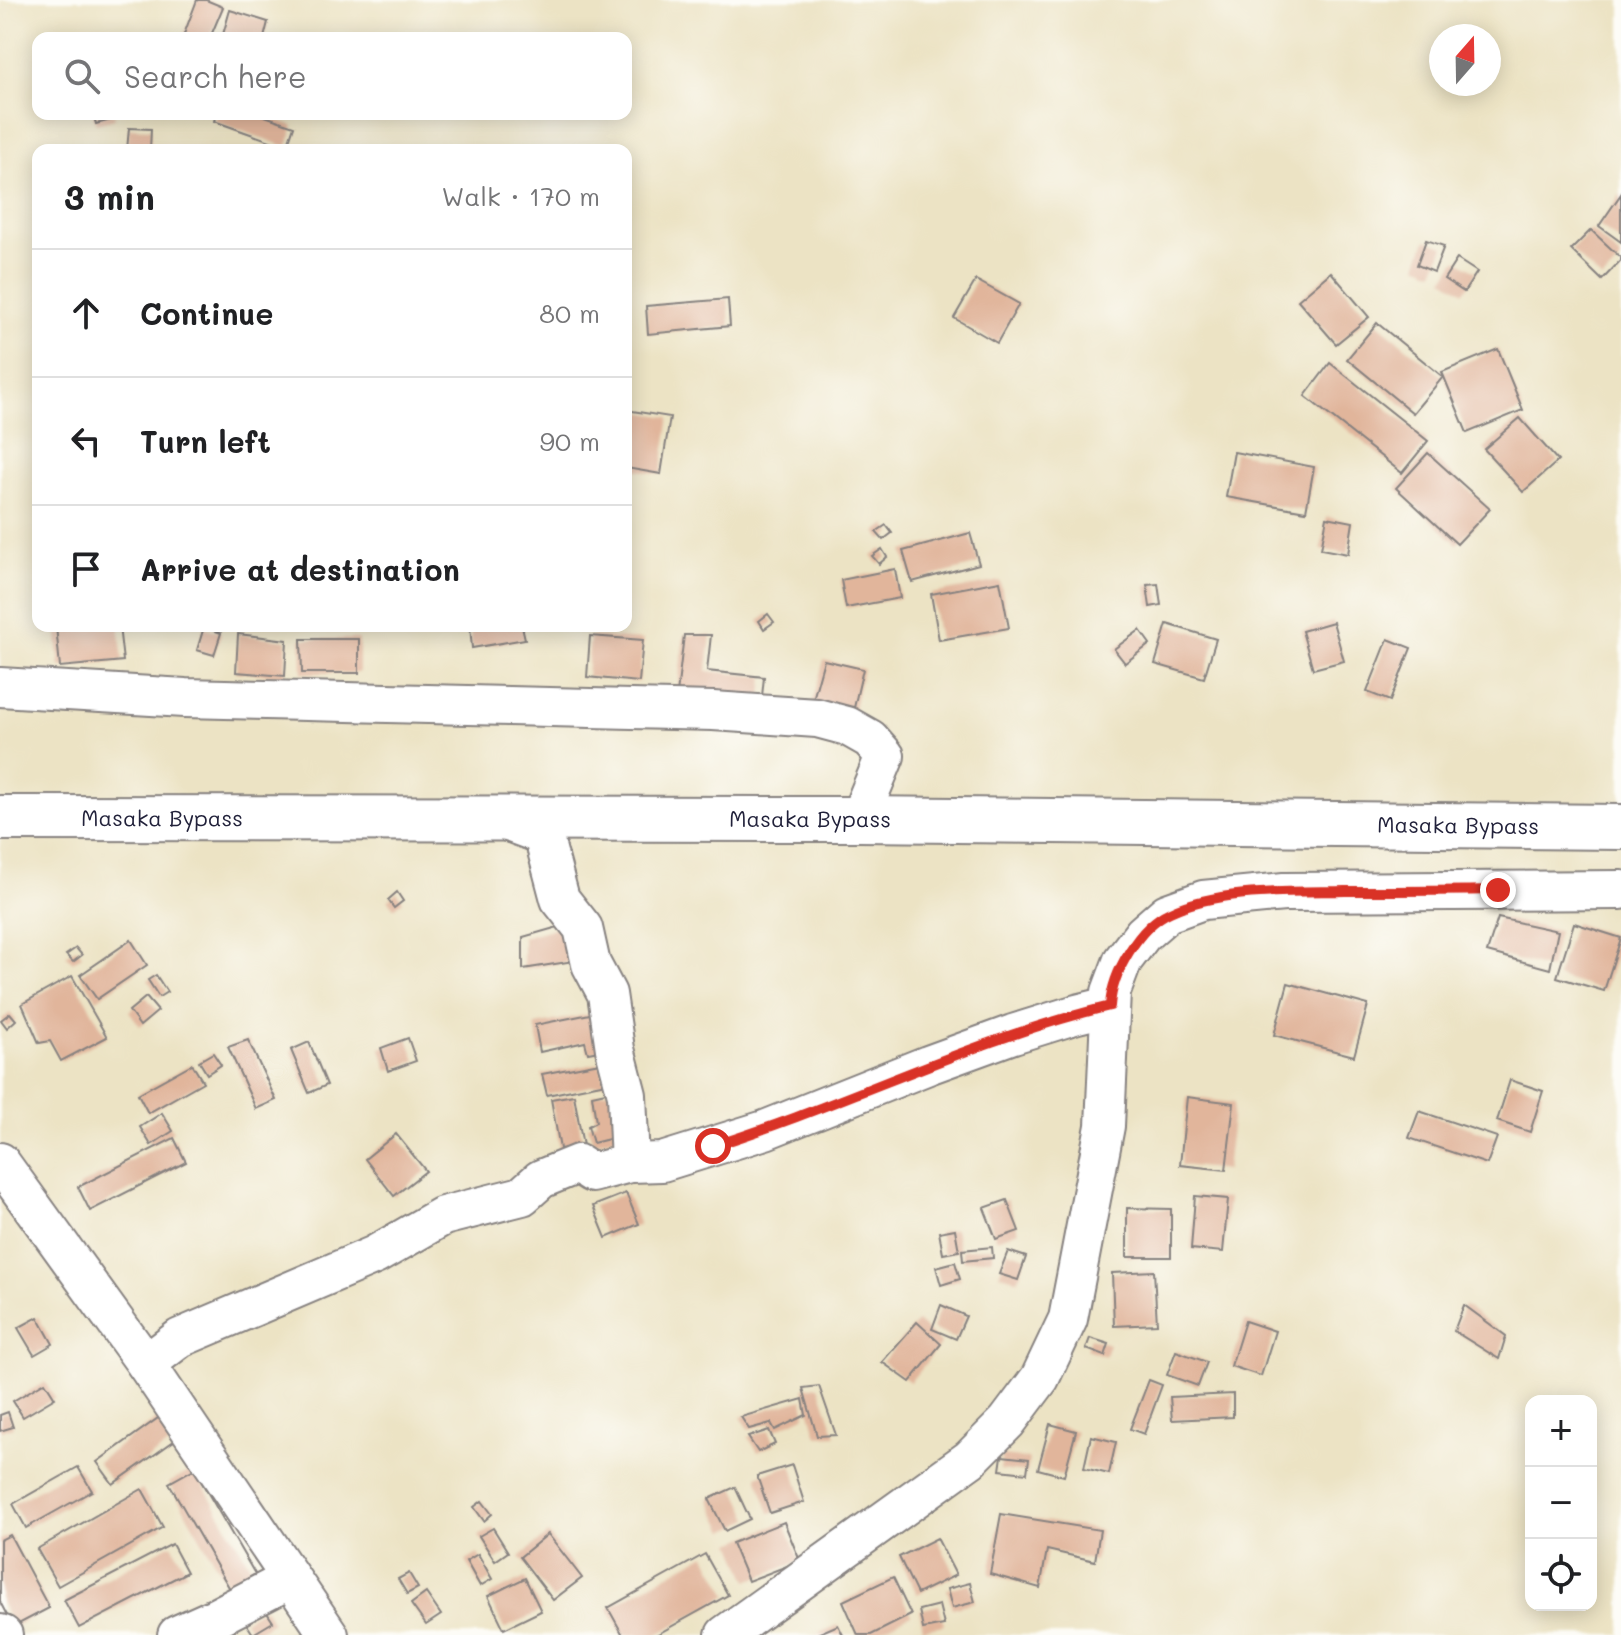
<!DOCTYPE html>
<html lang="en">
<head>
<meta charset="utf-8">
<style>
  body { margin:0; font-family:Mali,sans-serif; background:#f2f2f2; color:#202124 }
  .controls { position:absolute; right:24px; bottom:24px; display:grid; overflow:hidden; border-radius:16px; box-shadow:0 4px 20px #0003 }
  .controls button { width:72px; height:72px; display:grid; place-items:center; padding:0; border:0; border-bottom:2px solid #e0e0e0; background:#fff; color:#202124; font:40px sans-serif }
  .compass { position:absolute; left:1429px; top:24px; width:72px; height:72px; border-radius:50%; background:#fff; box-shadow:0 4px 20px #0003; rotate:20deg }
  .stop { position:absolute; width:24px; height:24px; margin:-18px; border:6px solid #d93025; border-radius:50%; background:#fff }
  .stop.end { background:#d93025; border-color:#fff; box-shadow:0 2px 8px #0008 }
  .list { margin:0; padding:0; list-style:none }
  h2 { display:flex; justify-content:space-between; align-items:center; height:104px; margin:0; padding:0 32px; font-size:34px }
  h2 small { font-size:26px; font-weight:400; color:#757577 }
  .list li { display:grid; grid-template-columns:52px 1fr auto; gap:24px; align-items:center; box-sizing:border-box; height:128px; padding:0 32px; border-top:2px solid #e0e0e0 }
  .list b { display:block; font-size:30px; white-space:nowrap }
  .list em { font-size:26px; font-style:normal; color:#757577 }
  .icon { flex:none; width:44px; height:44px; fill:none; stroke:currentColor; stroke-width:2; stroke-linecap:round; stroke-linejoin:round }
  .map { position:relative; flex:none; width:1621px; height:1635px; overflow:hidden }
  .search { position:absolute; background:#fff; box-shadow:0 4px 20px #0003; left:32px; top:32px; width:600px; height:88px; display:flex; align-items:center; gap:20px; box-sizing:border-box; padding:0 28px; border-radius:16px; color:#757577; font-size:30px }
  .panel { position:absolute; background:#fff; box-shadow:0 4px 20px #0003; left:32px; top:144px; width:600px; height:488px; border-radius:16px }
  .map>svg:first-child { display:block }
  .building { fill:#e1b59b }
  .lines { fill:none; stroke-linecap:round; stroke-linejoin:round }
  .minor-casing { stroke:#878280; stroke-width:42 }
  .trunk-casing { stroke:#878280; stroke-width:48 }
  .minor { stroke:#fff; stroke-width:38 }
  .trunk { stroke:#fff; stroke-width:44 }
  .route { stroke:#d93025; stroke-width:10 }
  .labels { text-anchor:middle; stroke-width:6; stroke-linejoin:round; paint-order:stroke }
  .street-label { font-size:22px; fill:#22223b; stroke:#fdfcf7 }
</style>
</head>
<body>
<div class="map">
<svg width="1621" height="1635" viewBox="0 0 1621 1635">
  <rect width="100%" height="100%" fill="#fdfcf7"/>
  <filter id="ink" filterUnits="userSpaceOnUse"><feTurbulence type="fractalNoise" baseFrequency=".0125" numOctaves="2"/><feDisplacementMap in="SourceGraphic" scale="16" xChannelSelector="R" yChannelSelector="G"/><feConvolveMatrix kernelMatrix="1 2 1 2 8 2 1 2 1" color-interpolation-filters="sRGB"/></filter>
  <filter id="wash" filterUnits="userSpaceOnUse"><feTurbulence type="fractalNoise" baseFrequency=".006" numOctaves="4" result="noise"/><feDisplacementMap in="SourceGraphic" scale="32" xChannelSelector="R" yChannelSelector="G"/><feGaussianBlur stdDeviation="1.8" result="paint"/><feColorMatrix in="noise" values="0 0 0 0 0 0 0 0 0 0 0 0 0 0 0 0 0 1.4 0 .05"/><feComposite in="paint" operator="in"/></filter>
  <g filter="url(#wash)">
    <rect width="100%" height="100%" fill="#ece3c4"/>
    <g id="blocks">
      <g class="building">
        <polygon points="197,0 206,0 223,7 210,38 183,37"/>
        <polygon points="230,10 268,22 264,38 222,38"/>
        <polygon points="93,114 114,114 115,119 96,124"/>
        <polygon points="216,114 259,114 294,126 287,147 214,121"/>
        <polygon points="129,128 151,129 150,150 127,150"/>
        <polygon points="1621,194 1621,242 1599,226"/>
        <polygon points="1591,230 1621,258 1621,260 1602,280 1571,250"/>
        <polygon points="1426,240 1444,246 1434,272 1417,265"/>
        <polygon points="1457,259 1477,272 1464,292 1444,279"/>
        <polygon points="1331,272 1369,317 1336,344 1298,300"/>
        <polygon points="976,280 1019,304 997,343 954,318"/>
        <polygon points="728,299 730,326 648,334 646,306"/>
        <polygon points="1377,323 1443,377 1413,413 1347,359"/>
        <polygon points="1498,349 1523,410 1467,433 1442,372"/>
        <polygon points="1330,363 1428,441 1402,473 1305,396"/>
        <polygon points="626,410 670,417 661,474 626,468"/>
        <polygon points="1520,418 1558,461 1523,492 1484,449"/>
        <polygon points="1234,452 1314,467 1306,511 1226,497"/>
        <polygon points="1428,453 1490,509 1457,544 1396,488"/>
        <polygon points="1327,517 1353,522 1348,554 1321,549"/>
        <polygon points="886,525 892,533 883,540 876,532"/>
        <polygon points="970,533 979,564 912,582 903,551"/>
        <polygon points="882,549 887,557 879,564 872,556"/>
        <polygon points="895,569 900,598 846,608 841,580"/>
        <polygon points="1000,581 1009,628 939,640 931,594"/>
        <polygon points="1158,584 1161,605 1150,607 1147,585"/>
        <polygon points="768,614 774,622 764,629 759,621"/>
        <polygon points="1333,622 1344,661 1313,669 1302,631"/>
        <polygon points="1167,624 1216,639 1204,678 1155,664"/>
        <polygon points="56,626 119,626 123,661 60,667"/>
        <polygon points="470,626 522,626 525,639 472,648"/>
        <polygon points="204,627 221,633 214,655 197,650"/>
        <polygon points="1140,630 1150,644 1125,663 1114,649"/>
        <polygon points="238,634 287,640 285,676 236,672"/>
        <polygon points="684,635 711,635 707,671 764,677 761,706 677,694"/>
        <polygon points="590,636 643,640 639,682 587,677"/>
        <polygon points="301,639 359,639 359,673 302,673"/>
        <polygon points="1388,639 1411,648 1390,701 1367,692"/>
        <polygon points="824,660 863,669 853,712 812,703"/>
        <polygon points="397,892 403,901 394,908 388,900"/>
        <polygon points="1498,918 1558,931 1550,969 1487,952"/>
        <polygon points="1574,923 1621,938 1604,991 1557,977"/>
        <polygon points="565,925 574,961 523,969 523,937"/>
        <polygon points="131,940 147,965 97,999 80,975"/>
        <polygon points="76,948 82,955 73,962 66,955"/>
        <polygon points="156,975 167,992 159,997 148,980"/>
        <polygon points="72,976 107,1037 61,1061 50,1041 39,1043 22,1004"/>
        <polygon points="1288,983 1368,1005 1354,1056 1274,1035"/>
        <polygon points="146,997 158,1011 140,1026 129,1011"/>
        <polygon points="600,1012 604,1050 588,1053 585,1042 540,1052 535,1025"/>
        <polygon points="10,1013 16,1020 7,1028 1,1020"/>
        <polygon points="408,1038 416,1061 388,1071 381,1048"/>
        <polygon points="248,1040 276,1100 256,1109 228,1047"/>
        <polygon points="309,1042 327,1085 309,1093 291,1050"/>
        <polygon points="213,1053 221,1065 207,1074 199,1061"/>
        <polygon points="600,1063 606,1083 547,1095 542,1074"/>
        <polygon points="192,1064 203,1082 148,1113 138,1094"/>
        <polygon points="1510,1080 1543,1091 1530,1132 1497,1121"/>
        <polygon points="610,1091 617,1137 593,1143 588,1126 596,1122 592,1095"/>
        <polygon points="574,1095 583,1146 560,1149 551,1099"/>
        <polygon points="1187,1097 1234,1103 1226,1170 1180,1165"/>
        <polygon points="1419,1111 1497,1137 1487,1164 1409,1138"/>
        <polygon points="162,1113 173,1131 151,1145 140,1127"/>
        <polygon points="396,1134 426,1171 394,1196 365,1159"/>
        <polygon points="174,1138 186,1162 90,1211 78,1187"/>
        <polygon points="626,1193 639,1224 606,1238 593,1206"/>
        <polygon points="1195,1196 1228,1199 1223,1252 1191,1249"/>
        <polygon points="1007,1200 1019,1231 996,1239 984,1208"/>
        <polygon points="1127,1208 1171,1209 1171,1257 1127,1257"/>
        <polygon points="955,1229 959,1251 943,1254 939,1232"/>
        <polygon points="992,1247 993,1258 963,1261 962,1250"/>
        <polygon points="1008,1251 1026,1257 1018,1280 999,1274"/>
        <polygon points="955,1262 960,1279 941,1285 936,1267"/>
        <polygon points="1154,1271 1157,1324 1114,1326 1112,1273"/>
        <polygon points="941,1305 966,1316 956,1339 932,1329"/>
        <polygon points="1464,1305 1506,1336 1499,1359 1454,1331"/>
        <polygon points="38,1317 53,1344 34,1355 18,1328"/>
        <polygon points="1245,1321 1275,1331 1261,1376 1231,1366"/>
        <polygon points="917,1322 941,1344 910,1382 882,1362"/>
        <polygon points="1090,1338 1109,1344 1105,1356 1086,1349"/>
        <polygon points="1176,1351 1207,1362 1198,1386 1167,1375"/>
        <polygon points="1149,1380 1162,1385 1144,1434 1130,1429"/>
        <polygon points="45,1382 55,1398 23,1417 13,1401"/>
        <polygon points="819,1386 836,1435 817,1436 803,1388"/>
        <polygon points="1233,1394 1233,1417 1172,1420 1170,1397"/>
        <polygon points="803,1399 806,1415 775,1430 771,1423 749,1429 741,1417"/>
        <polygon points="8,1412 13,1427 0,1431 0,1415"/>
        <polygon points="161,1416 178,1438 113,1484 97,1462"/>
        <polygon points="1050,1424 1076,1431 1064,1476 1038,1469"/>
        <polygon points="769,1430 775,1444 758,1452 748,1437"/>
        <polygon points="1091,1436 1116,1442 1109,1474 1084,1468"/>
        <polygon points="1002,1456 1029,1459 1027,1473 1000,1470"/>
        <polygon points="792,1465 804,1502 770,1513 757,1476"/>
        <polygon points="78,1467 92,1491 26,1528 13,1504"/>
        <polygon points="194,1469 255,1574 230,1589 169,1483"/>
        <polygon points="735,1487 750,1519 725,1531 709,1499"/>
        <polygon points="142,1489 163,1527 58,1586 37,1549"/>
        <polygon points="482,1501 492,1514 484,1521 474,1507"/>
        <polygon points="1001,1514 1100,1530 1095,1561 1047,1550 1040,1588 990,1574"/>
        <polygon points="784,1522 800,1561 748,1581 732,1543"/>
        <polygon points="493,1528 508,1552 495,1561 479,1536"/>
        <polygon points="548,1534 582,1578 553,1600 520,1557"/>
        <polygon points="10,1535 49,1608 13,1627 0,1602 0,1540"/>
        <polygon points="937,1538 956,1575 917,1594 899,1557"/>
        <polygon points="172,1544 187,1572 79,1628 64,1600"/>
        <polygon points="478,1554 492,1579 480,1586 466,1561"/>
        <polygon points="705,1554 728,1595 656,1635 623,1635 608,1608"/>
        <polygon points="409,1573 418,1588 407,1594 398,1579"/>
        <polygon points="893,1577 911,1615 871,1635 858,1635 843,1601"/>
        <polygon points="525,1578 541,1611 504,1629 488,1596"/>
        <polygon points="970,1583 975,1602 952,1608 947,1589"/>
        <polygon points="426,1593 441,1615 426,1625 411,1604"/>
        <polygon points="939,1605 944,1625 923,1629 919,1610"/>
        <polygon points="264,1608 273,1622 253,1634 244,1620"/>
        <polygon points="838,1625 843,1635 815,1635"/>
      </g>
    </g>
  </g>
  <g filter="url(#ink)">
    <use href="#blocks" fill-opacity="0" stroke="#878280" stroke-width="2"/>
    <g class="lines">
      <g class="minor-casing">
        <g id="minor">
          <polyline points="0,687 185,698 713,711 817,718 847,726 870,739 885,756 859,819"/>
          <polyline points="500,819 543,835 560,899 583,928 591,964 607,994 615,1049 627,1095 630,1163"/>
          <polyline points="0,1162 146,1364 329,1635"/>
          <polyline points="146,1364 180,1338 375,1255 443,1216 522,1196 541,1179 578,1164 592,1173 630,1163 662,1162 765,1130 928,1065 1013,1034 1077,1014 1110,1006"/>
          <polyline points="0,1634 3,1635"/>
          <polyline points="177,1635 215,1618 290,1579"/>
          <polyline points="725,1635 970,1459 1007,1422 1040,1378 1068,1319 1105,1126 1111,992 1123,960 1143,934 1167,913 1203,900 1284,892 1621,890"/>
        </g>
      </g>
      <g class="trunk-casing">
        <g id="trunk">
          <path id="s1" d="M0,818L859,819L1621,827"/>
        </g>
      </g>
      <use href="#minor" class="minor"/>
      <use href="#trunk" class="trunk"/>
    </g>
  </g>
  <g class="lines" filter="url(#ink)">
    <path class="route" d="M713,1146C847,1104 973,1039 1110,1006C1112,973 1139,926 1170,912C1219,889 1292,892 1345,891C1396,891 1447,891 1498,890"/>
  </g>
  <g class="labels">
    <g class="street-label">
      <text dy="8" stroke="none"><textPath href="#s1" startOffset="162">Masaka Bypass</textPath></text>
      <text dy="8" stroke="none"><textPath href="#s1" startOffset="810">Masaka Bypass</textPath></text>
      <text dy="8" stroke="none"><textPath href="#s1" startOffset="1458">Masaka Bypass</textPath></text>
    </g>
  </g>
</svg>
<div class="controls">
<button>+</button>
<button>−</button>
<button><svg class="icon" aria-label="locate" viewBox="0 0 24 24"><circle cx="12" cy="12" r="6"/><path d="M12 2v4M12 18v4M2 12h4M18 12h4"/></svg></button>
</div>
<svg class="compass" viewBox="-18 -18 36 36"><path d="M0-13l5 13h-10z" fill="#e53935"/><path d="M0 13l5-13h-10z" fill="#757577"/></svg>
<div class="stop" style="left:713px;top:1146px"></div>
<div class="stop end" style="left:1498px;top:890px"></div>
<div class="search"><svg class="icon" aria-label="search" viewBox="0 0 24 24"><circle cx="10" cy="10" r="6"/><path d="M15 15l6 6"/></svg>Search here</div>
<section class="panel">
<h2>3 min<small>Walk · 170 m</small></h2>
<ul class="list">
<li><svg class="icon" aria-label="ahead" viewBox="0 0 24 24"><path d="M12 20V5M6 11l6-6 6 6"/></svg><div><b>Continue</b></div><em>80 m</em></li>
<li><svg class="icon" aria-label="left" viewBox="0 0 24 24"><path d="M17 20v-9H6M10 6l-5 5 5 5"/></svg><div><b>Turn left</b></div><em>90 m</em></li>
<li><svg class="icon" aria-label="arrive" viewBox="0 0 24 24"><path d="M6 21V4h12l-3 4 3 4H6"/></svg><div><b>Arrive at destination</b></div></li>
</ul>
</section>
</div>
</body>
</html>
